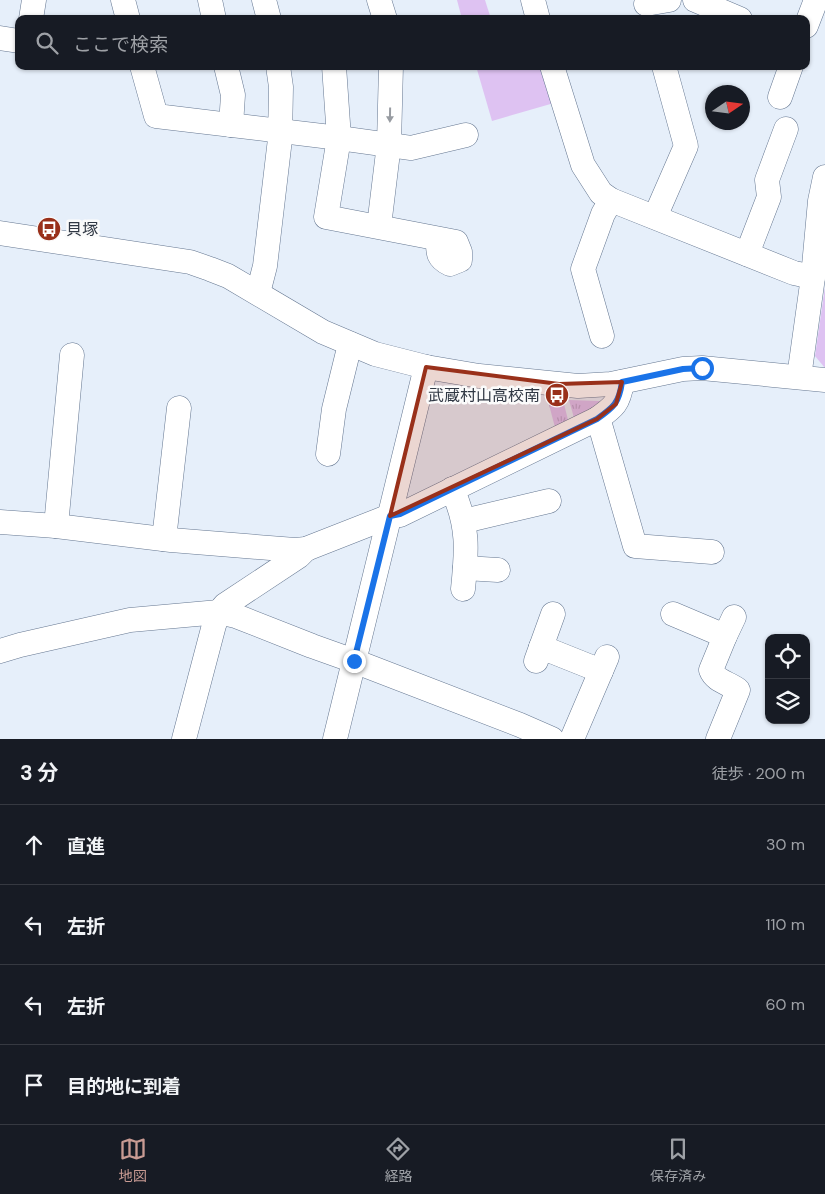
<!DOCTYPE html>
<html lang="ja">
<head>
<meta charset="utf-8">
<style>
  body { margin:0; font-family:"DM Sans","Noto Sans JP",sans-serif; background:#242831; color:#f1f3f6 }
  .controls { position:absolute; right:15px; bottom:15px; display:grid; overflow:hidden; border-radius:10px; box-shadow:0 1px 4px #0004 }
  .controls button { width:45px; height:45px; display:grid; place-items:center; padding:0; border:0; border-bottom:1px solid #363941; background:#171b24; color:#f1f3f6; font:25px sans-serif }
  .compass { position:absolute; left:705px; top:85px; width:45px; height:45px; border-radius:50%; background:#171b24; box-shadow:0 1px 4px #0004; rotate:77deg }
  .stop { position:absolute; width:15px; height:15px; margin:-11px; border:4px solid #1a73e8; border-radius:50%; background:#fff }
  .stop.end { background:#1a73e8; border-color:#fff; box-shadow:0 1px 5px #0008 }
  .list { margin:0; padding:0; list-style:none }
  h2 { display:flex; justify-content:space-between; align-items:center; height:65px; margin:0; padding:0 20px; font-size:21px }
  h2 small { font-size:16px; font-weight:400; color:#9ea1a6 }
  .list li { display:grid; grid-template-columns:32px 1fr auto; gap:15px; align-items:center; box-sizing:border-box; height:80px; padding:0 20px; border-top:1px solid #363941 }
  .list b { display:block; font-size:19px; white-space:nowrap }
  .list em { font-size:16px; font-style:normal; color:#9ea1a6 }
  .icon { flex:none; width:28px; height:28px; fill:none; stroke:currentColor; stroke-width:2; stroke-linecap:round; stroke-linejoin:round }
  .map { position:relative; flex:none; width:825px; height:739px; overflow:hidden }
  .search { position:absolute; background:#171b24; box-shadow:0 1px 4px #0004; left:15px; right:15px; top:15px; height:55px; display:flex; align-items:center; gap:12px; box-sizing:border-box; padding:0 18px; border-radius:10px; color:#9ea1a6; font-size:19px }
  .sheet { height:385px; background:#171b24 }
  nav { display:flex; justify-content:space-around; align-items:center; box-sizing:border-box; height:70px; border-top:1px solid #363941; background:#171b24; font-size:14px; color:#9ea1a6 }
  nav a { display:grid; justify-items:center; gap:2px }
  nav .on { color:#c99b93 }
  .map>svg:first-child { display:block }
  .grass { fill:url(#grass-tufts) }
  .green { fill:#dec2f2 }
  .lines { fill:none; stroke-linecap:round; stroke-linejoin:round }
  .minor-casing { stroke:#657791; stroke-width:25 }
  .minor { stroke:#fff; stroke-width:24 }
  .oneway { fill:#989ca2 }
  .route { stroke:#1a73e8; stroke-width:6 }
  .marked { fill:#99301a; fill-opacity:0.2; stroke:#99301a; stroke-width:4; stroke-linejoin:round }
  .labels { text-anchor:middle; stroke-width:5; stroke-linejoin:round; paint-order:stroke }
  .poi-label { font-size:16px; fill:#303844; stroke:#fbfbfb; text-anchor:start }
</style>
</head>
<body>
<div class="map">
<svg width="825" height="739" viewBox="0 0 825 739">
  <defs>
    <pattern id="grass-tufts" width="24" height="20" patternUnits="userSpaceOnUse" patternTransform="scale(1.25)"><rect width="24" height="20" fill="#dec2f2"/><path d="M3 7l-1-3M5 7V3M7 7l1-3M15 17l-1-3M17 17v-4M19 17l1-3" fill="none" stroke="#bfa7d1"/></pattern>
  </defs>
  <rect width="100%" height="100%" fill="#e6effa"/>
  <g class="grass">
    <polygon points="547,397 552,400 563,400 570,428 557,435"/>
    <polygon points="569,400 599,401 602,405 576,425"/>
  </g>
  <g class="green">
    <polygon points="457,0 485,0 491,19 462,19"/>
    <polygon points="476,66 544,66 554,103 492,121"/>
    <polygon points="825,287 825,368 815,356"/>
  </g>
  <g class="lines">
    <g class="minor-casing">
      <g id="minor">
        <polyline points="123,0 128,19"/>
        <polyline points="210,0 214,19"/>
        <polyline points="264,0 269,19"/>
        <polyline points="379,0 385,19"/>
        <polyline points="533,0 538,19"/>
        <polyline points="695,0 740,19"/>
        <polyline points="646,4 669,0"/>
        <polyline points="31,19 34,0"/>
        <polyline points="806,26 816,0"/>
        <polyline points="0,38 19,41"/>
        <polyline points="142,66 156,116 339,138 411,148 466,135"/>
        <polyline points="226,66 233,95 231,125"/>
        <path d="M334,66L339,138L326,217L456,242L460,252V260L450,264C437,258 438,252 438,239"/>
        <polyline points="552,66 583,165 601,193 611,200 794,273 813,277"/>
        <polyline points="780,97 791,66"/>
        <polyline points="655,217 686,146 664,66"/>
        <polyline points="379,226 389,144 391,66"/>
        <polyline points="0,233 190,262 210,269 228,276 323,332 375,354 426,367 479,376 578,386 611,384 683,369 702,368 825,380"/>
        <polyline points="747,254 769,197 767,180 786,129"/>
        <polyline points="258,293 265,266 280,139 281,87 278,66"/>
        <polyline points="602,336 583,269 603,214 611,200"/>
        <polyline points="799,377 813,277 820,201 825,177"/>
        <polyline points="597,419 601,428 635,546 712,552"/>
        <polyline points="328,454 334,409 350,344"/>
        <path d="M452,489C469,525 467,551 463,589"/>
        <polyline points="464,521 549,501"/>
        <path d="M0,522L56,526L171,540L295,550L306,549L390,516L400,515L597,419C614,407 619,403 622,382"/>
        <polyline points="56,526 72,355"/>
        <polyline points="164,539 179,408"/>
        <polyline points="465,568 498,570"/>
        <polyline points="673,614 725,636"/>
        <polyline points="541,647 601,671"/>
        <polyline points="0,651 20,645 130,620 219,612 236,616 312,646 354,661 520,725 552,739"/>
        <polyline points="536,661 553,614"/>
        <polyline points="184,739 214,625 219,612 225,605 299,556 306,549"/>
        <polyline points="335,739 426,367"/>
        <polyline points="572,739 607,657"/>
        <path d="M718,739L738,690C729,683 715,681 711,670L725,636L734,617"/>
      </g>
    </g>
    <use href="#minor" class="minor"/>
  </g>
  <defs><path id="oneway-solid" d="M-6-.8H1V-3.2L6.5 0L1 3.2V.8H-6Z" transform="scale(1.25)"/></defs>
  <use class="oneway" href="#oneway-solid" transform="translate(390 115) rotate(91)"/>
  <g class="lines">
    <path class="route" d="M354,661L390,516L400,514L597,419C614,407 619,403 622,382L683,369L702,368"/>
  </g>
  <path class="marked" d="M426,367L559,384L622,382L616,404L597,419L390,516Z"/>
  <defs>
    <g id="bus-disc" transform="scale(1.25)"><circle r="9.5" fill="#99301a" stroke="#fbfbfb"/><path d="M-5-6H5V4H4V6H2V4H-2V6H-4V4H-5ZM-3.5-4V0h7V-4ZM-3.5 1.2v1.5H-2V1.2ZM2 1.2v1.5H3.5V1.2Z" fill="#fff"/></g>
  </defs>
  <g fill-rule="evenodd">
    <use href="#bus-disc" x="49" y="229"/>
    <use href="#bus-disc" x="557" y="395"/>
  </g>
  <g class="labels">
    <g class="poi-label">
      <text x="66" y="235">貝塚</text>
      <text x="540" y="401" text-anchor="end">武蔵村山高校南</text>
    </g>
  </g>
</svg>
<div class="controls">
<button><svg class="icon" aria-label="locate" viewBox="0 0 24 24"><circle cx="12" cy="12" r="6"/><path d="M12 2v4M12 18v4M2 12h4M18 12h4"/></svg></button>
<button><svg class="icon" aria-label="layers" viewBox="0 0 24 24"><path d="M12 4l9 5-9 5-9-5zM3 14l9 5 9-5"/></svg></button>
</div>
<svg class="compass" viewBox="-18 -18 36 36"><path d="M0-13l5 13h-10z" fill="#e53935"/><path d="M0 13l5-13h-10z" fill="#9ea1a6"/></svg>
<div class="stop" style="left:702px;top:368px"></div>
<div class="stop end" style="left:354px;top:661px"></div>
<div class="search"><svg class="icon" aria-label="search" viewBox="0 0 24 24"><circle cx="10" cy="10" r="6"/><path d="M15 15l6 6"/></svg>ここで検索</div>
</div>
<section class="sheet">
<h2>3 分<small>徒歩 · 200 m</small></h2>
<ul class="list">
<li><svg class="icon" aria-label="ahead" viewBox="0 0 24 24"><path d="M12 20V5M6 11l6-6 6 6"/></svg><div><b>直進</b></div><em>30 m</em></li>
<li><svg class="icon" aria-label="left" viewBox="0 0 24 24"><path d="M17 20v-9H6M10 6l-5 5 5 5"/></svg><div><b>左折</b></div><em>110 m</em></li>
<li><svg class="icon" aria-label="left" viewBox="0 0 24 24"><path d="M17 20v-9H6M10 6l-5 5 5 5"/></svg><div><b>左折</b></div><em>60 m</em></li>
<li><svg class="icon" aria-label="arrive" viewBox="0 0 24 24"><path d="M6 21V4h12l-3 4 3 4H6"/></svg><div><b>目的地に到着</b></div></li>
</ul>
</section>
<nav>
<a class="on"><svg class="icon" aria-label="map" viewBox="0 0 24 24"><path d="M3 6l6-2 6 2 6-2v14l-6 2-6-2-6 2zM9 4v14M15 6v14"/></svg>地図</a>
<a><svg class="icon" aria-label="directions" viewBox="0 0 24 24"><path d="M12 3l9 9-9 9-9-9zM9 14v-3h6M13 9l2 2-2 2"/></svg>経路</a>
<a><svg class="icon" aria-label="saved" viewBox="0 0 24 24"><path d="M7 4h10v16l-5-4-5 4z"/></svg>保存済み</a>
</nav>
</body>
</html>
